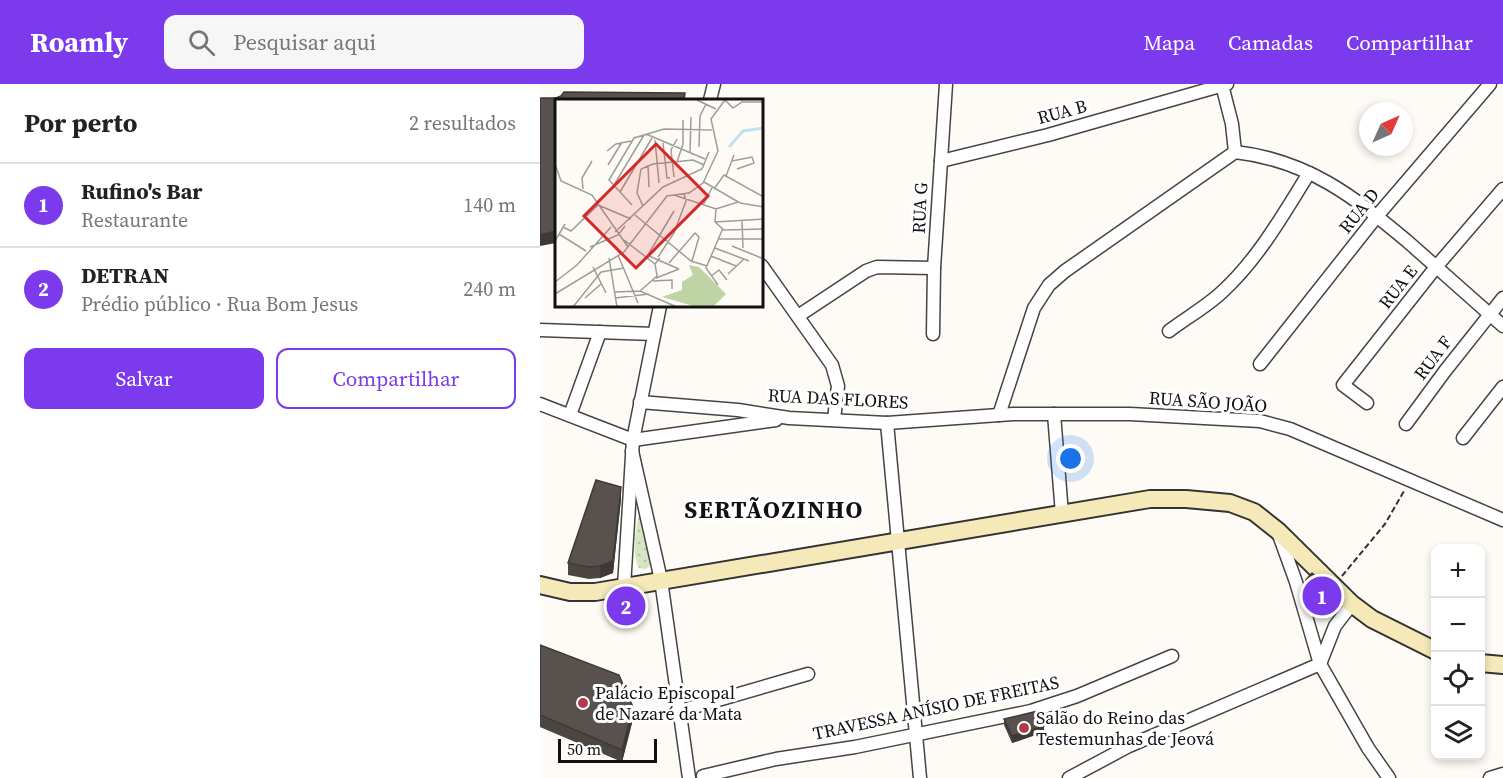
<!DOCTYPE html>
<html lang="pt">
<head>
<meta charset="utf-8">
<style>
  body { margin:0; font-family:"Source Serif 4",serif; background:#f6f6f6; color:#222 }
  .controls { position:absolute; right:18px; bottom:18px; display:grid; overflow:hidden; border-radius:12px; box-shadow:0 3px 9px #0003 }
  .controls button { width:54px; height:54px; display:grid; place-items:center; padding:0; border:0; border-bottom:2px solid #e0e0e0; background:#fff; color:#222; font:30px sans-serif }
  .compass { position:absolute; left:819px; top:18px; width:54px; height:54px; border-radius:50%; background:#fff; box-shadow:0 3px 9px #0003; rotate:45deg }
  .scale { position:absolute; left:18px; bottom:15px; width:99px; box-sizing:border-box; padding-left:6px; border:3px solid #111; border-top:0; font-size:16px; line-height:21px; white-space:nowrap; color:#111; -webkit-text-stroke:4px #fff; paint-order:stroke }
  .you { position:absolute; left:531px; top:375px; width:21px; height:21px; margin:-15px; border:4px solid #fff; border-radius:50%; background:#1a73e8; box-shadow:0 0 0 9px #1a73e833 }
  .badge { display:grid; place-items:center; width:39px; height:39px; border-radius:50%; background:#7c3aed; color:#fff; font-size:20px; font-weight:700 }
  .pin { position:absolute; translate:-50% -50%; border:3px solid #fff; box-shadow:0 2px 6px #0006 }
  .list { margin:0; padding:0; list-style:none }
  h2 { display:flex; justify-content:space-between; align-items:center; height:78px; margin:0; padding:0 24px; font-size:26px }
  h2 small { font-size:20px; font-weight:400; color:#767676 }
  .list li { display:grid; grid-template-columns:39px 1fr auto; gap:18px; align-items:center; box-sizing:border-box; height:84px; padding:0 24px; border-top:2px solid #e0e0e0 }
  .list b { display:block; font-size:22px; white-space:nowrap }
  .list p { margin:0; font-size:20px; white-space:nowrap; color:#767676 }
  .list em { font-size:20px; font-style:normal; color:#767676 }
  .actions { display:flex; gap:12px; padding:18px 24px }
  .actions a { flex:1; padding:14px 0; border:2px solid #7c3aed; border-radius:12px; text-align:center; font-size:21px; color:#7c3aed }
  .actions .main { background:#7c3aed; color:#fff }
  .icon { flex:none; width:33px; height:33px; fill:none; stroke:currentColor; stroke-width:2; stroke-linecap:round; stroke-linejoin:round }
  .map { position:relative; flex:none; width:963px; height:694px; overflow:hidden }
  header { display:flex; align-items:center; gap:36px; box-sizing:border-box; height:84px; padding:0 30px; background:#7c3aed; color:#fff }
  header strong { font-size:28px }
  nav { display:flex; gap:33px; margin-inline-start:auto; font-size:21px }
  .search { width:420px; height:54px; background:#f6f6f6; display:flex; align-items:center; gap:15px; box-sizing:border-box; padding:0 21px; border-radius:12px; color:#767676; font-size:22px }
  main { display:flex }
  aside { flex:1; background:#fff }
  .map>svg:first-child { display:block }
  .grass { fill:url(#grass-dots) }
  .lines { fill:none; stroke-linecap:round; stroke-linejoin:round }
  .street-casing { stroke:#444; stroke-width:15 }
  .secondary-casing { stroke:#333; stroke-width:20 }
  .path { stroke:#333; stroke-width:2; stroke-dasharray:6 3; stroke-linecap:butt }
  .street { stroke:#fff; stroke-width:12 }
  .secondary { stroke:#f5e9b9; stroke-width:16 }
  .wall { fill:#4c4643 }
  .shaded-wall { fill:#3e3937 }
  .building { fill:#58514e; stroke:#3e3937; stroke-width:1.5 }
  .poi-dot { fill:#b03a4a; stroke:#fff; stroke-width:2 }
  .labels { text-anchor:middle; stroke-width:6; stroke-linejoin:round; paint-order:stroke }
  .street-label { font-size:18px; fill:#111; stroke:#fff }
  .poi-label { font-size:18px; fill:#111; stroke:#fff; text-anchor:start }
  .district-label { font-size:24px; font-weight:bold; letter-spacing:1.5px; fill:#111; stroke:#fff }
  .inset-river { fill:none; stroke:#c0e2ef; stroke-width:3 }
  .inset-road { fill:none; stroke:#9f9d9a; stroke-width:1.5 }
  .view { fill:#d62828; fill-opacity:0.15; stroke:#d62828; stroke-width:3 }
  .inset-edge { fill:none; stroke:#111; stroke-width:3 }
</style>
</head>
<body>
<header>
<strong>Roamly</strong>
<div class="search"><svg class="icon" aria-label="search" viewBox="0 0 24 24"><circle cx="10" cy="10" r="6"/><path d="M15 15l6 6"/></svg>Pesquisar aqui</div>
<nav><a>Mapa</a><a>Camadas</a><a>Compartilhar</a></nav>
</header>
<main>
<aside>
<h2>Por perto<small>2 resultados</small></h2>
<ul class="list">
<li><span class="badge">1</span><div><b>Rufino's Bar</b><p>Restaurante</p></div><em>140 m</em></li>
<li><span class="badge">2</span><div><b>DETRAN</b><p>Prédio público · Rua Bom Jesus</p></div><em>240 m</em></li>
</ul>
<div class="actions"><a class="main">Salvar</a><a>Compartilhar</a></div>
</aside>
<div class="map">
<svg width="963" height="694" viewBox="0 0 963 694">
  <defs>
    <pattern id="grass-dots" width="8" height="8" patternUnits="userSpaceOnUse" patternTransform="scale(1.5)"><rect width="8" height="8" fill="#d7e5c2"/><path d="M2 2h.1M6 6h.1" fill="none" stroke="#b8c3a6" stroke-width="1.8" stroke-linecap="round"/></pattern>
  </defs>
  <rect width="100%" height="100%" fill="#fefbf6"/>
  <path class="grass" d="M103,429L111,477L109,483L105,485L99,484C91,468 96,446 99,430Z"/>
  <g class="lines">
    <g class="street-casing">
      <g id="street">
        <polyline points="682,1 692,40 695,68"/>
        <polyline points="170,16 174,0"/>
        <path d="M695,68C767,76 813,112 867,157C899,185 931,214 963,242"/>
        <polyline points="401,77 508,51 687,0"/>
        <polyline points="222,182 292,281 298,302 294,335"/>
        <polyline points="258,232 326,187 337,183 394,184"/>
        <polyline points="0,246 114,250"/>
        <path d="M629,247C646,234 666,223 682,208C718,175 743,131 769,89"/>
        <polyline points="393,250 394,184 406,0"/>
        <polyline points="720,280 837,132 950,0"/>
        <polyline points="100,318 198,326 249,334 347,339 473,330 590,330 720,337 750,345 963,436"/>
        <polyline points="827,319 803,301 896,183 963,105"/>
        <polyline points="0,320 93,356 236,336"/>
        <polyline points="514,330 522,430"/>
        <polyline points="30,331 60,248"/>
        <polyline points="459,331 494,224 509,201 525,187 695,68"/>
        <polyline points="347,339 380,694"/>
        <polyline points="866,340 905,287 963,214"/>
        <polyline points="923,354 963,303"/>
        <polyline points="92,367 121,496 149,694"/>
        <polyline points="739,451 756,498 780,580 828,664 849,694"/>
        <polyline points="84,503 93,356 120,222"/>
        <polyline points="140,627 268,590"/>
        <polyline points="163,692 236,675 315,663 491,627 537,612 632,572"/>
        <polyline points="529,694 589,662 780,580 795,542 812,520"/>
        <polyline points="950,694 963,690"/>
      </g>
    </g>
    <g class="secondary-casing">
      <g id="secondary">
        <polyline points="0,501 30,508 55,508 610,415 646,415 690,419 714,428 738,447 812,520 832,535 896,567"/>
        <polyline points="940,579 963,581"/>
      </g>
    </g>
    <polyline class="path" points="802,492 845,440 864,407"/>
    <use href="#street" class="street"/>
    <use href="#secondary" class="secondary"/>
  </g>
  <g class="wall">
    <polygon points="81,415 73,489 60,494 49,495 28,491 28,479"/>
    <polygon points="766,496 800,523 789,533 769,512 766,502"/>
    <polygon points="0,561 93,635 82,678 0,643"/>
    <polygon points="464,635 504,648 472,659 464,641"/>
  </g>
  <g class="shaded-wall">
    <polygon points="16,147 16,159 0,162 0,151"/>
    <polygon points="81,403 81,415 73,489 60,494 60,482"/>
    <polygon points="800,516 800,523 789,533 789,527"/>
    <polygon points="93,623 93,635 82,678 82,666"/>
    <polygon points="504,642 504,648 472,659 472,652"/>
  </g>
  <g class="building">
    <polygon points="24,8 145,9 144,16 16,16 16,147 0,151 0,14 16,14 21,12"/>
    <polygon points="56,396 81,403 73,477 60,482 49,483 28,479"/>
    <polygon points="772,489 800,516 789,527 769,506 766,496"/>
    <polygon points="0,561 79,591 93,623 82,666 0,631"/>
    <polygon points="498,627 504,642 472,652 464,635"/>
  </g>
  <g class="poi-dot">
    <circle cx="43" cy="619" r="6"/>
    <circle cx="484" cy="644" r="6"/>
  </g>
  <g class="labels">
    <g class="street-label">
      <text transform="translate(522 28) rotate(-15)" y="6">RUA B</text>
      <text transform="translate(380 124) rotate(-87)" y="6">RUA G</text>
      <text transform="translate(819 127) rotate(-51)" y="6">RUA D</text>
      <text transform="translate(858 203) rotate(-52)" y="6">RUA E</text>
      <text transform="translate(893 274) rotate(-53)" y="6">RUA F</text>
      <text transform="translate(298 315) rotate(3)" y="6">RUA DAS FLORES</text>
      <text transform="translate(668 318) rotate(4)" y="6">RUA SÃO JOÃO</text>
      <text transform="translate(396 624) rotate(-12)" y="6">TRAVESSA ANÍSIO DE FREITAS</text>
    </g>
    <g class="poi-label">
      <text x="55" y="615">Palácio Episcopal<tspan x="55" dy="21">de Nazaré da Mata</tspan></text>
      <text x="496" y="640">Salão do Reino das<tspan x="496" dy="21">Testemunhas de Jeová</tspan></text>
    </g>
    <g class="district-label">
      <text x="234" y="434">SERTÃOZINHO</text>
    </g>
  </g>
  <g transform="translate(15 15)">
    <rect width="208" height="208" fill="#fefbf6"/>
    <path d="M134,166L144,168L171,195L158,208H142L107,198L127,191V183L138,176Z" fill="#bed4a4"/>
    <path class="inset-river" d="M174,48L188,32L209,29"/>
    <path class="inset-road" d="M142,1L161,10M170,1L178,9L187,3H209M91,35L150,60M100,41L104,84M108,44L112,79H115M144,48L145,17L151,5M52,52L61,45L76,42M135,53L136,18M177,62L197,58L199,64L182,70M122,63L128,45V21M0,65L6,82L37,96L73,148M53,66L67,43M93,66L94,88M86,70L98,65L138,61L149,66M86,70L82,94L88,107M171,77L179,56M119,78L116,51L122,40M149,83L185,104L209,108M59,86L89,36M28,90L27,79L37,62M159,90L169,76L209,98M65,93L97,39M119,96L161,110L183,103M77,106L54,81L79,39L109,30L157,31M148,106L157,89M161,110L160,123L169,131L209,130M80,116L136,162L152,167M187,121L188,149M160,123L209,120M8,128L16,132L43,106L76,120M60,133L108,88L147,70L154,53M4,135L31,152M163,140H209M69,141L100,165M0,142L10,125M177,147L209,160M35,148L63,136L70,127M160,149L194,162M63,156L83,204M93,156L119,112M94,157L124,170M156,157L181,167M103,158L119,134L131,102L129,95M54,159L62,208M114,164L140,134L144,138L137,162M38,168L51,194M46,173L69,169M173,175L189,160M156,177L164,171L172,181M101,179L124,170M98,182L117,181V190M0,183L22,166L56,128M163,186L151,169L168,129M85,192L102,177L100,165L105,159M59,193L85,192L122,208M0,195L69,153L112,97L134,94L148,84L163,52L156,20L170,1M30,199L46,185M60,199L94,195M18,208L46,173"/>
    <path class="view" d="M101,45L153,97L81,169L29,117Z"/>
    <rect width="208" height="208" class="inset-edge"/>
  </g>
</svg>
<div class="controls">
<button>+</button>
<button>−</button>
<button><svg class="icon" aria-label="locate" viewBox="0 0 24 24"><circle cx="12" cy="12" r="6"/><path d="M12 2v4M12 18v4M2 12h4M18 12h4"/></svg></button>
<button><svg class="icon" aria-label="layers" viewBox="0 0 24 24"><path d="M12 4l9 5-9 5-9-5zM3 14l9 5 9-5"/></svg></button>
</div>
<svg class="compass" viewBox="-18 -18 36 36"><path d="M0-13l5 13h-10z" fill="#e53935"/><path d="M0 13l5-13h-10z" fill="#767676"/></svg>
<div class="scale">50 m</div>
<div class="you"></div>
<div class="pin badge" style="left:782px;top:512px">1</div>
<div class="pin badge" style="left:86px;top:522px">2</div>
</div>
</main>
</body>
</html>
